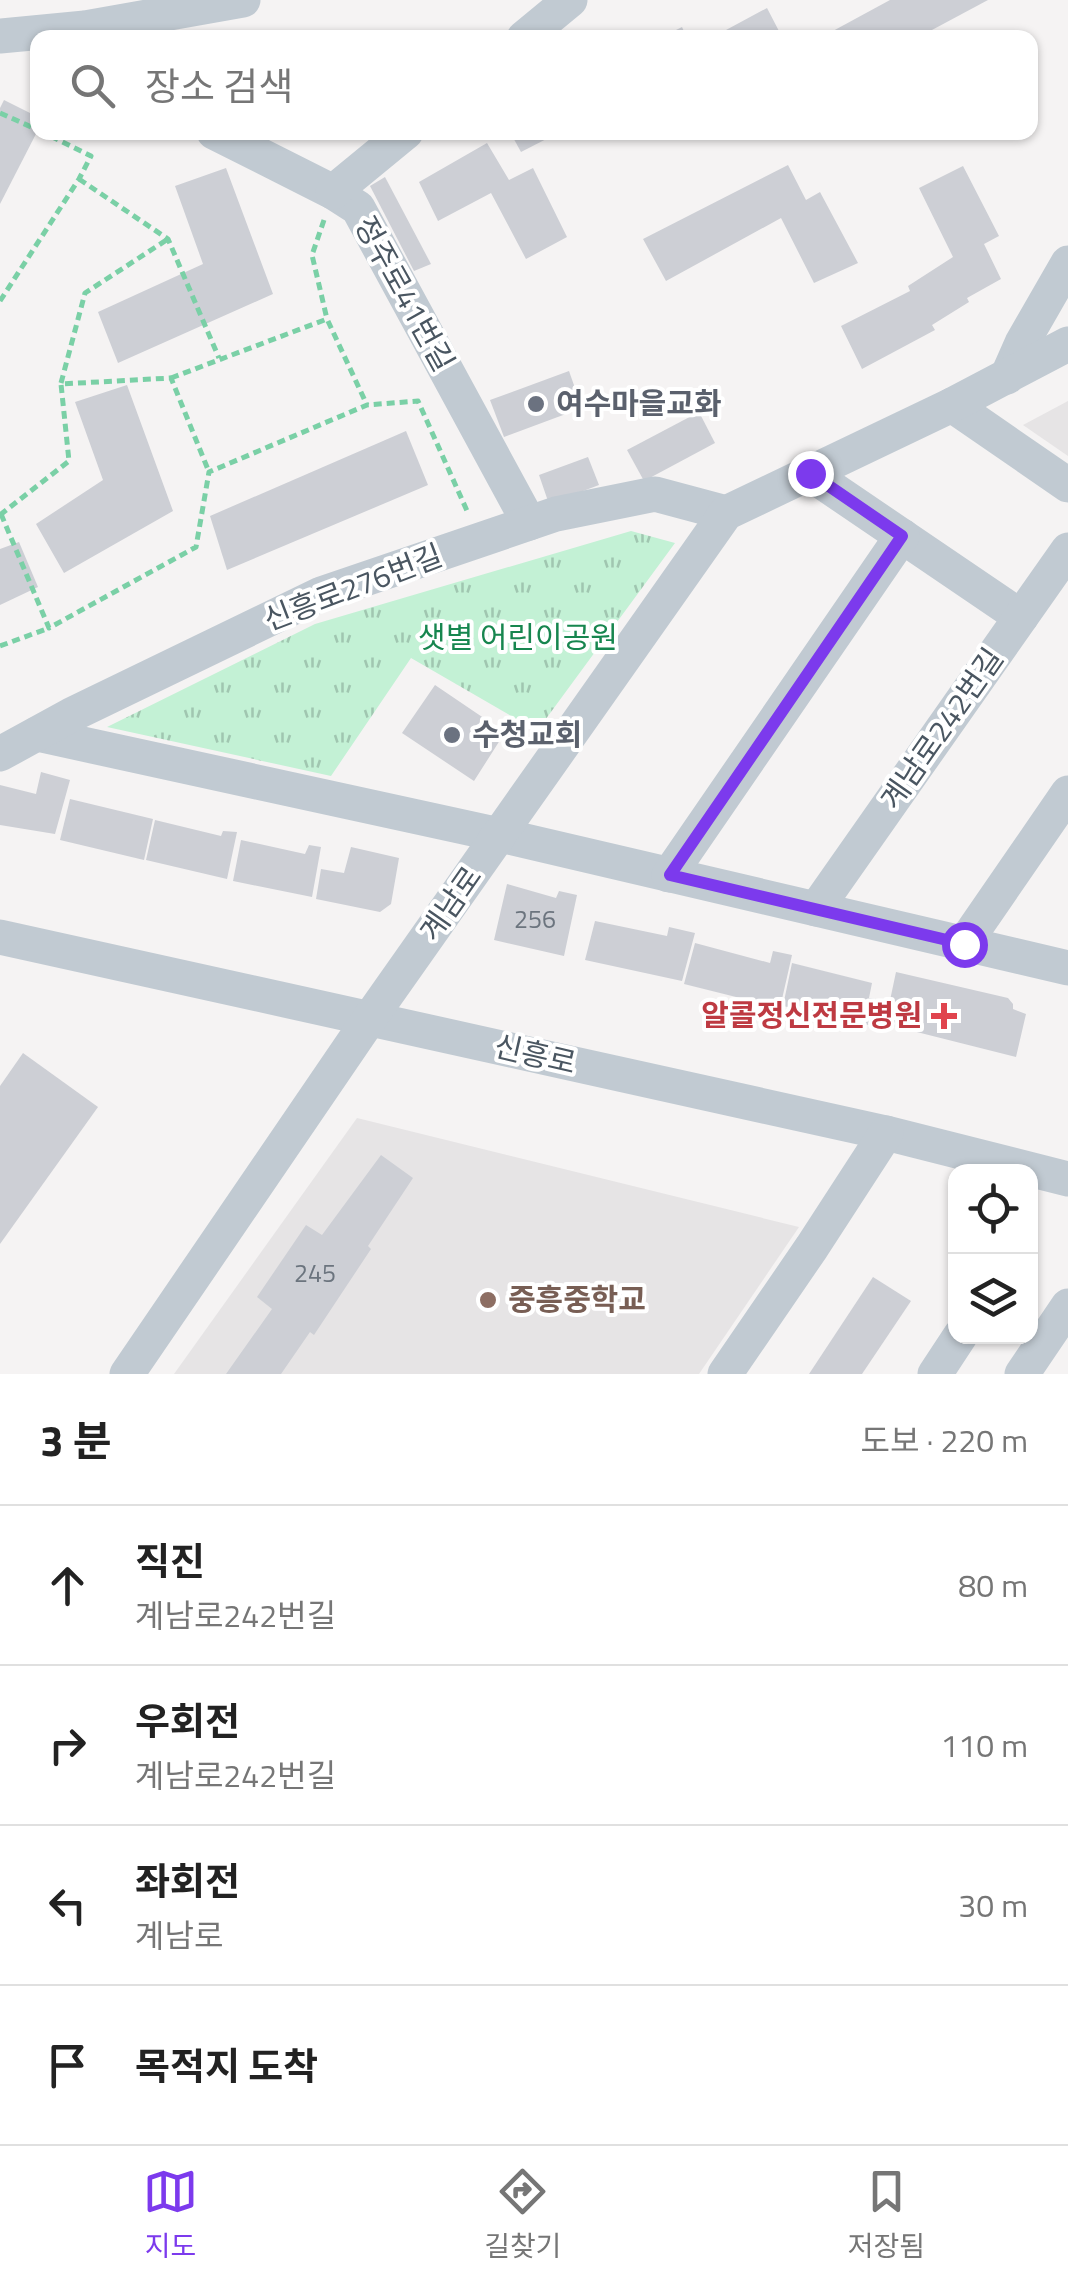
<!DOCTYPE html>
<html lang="ko">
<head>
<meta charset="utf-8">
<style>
  body { margin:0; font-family:"Titillium Web","Noto Sans KR",sans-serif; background:#f6f6f6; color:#222 }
  .controls { position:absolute; right:30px; bottom:30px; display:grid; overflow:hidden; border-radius:20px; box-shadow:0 2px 8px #0004 }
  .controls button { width:90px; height:90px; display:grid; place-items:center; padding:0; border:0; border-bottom:2px solid #e0e0e0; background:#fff; color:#222; font:50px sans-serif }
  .stop { position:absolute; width:30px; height:30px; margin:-22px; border:8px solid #7c3aed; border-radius:50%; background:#fff }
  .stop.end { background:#7c3aed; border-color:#fff; box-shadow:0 2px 10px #0008 }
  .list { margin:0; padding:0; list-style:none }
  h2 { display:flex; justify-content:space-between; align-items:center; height:130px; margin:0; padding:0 40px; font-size:42px }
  h2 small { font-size:32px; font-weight:400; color:#767676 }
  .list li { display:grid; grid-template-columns:65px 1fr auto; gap:30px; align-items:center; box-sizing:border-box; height:160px; padding:0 40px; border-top:2px solid #e0e0e0 }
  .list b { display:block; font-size:38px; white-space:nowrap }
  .list p { margin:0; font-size:32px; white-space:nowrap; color:#767676 }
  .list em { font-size:32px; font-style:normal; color:#767676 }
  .icon { flex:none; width:55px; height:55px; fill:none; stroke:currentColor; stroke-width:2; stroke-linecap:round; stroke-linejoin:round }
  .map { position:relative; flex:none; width:1068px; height:1374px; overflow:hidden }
  .search { position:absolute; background:#fff; box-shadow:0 2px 8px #0004; left:30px; right:30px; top:30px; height:110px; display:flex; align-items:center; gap:25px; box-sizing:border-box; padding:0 35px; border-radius:20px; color:#767676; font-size:38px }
  .sheet { height:770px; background:#fff }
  nav { display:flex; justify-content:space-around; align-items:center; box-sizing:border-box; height:140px; border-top:2px solid #e0e0e0; background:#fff; font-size:28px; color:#767676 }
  nav a { display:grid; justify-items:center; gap:5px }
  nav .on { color:#7c3aed }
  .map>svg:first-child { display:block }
  .education { fill:#e6e4e5 }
  .park { fill:url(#park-tufts) }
  .building { fill:#cdcfd5 }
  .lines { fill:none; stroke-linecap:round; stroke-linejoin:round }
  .path { stroke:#7ad0a6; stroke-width:5; stroke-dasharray:8 5; stroke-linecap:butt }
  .minor { stroke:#c1cad2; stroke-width:35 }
  .route { stroke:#7c3aed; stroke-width:12 }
  .worship-dot { fill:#6b7280; stroke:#fff; stroke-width:4 }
  .health-dot { fill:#e0444e; stroke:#fff; stroke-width:4 }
  .education-dot { fill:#8d6e63; stroke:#fff; stroke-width:4 }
  .labels { text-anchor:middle; stroke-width:8; stroke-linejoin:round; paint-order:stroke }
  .number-label { font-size:25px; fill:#6b747e }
  .street-label { font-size:30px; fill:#4a5661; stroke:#fff }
  .worship-label { font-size:30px; font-weight:bold; fill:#5b616d; stroke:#fff; text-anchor:start }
  .park-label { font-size:30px; fill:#17864f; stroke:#fff }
  .health-label { font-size:30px; font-weight:bold; fill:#be3a42; stroke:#fff; text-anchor:end }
  .education-label { font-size:30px; font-weight:bold; fill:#785e54; stroke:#fff; text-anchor:start }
</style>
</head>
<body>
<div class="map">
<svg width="1068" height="1374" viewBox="0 0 1068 1374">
  <defs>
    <pattern id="park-tufts" width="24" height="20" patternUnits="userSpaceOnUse" patternTransform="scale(2.5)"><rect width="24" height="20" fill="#c3f1d5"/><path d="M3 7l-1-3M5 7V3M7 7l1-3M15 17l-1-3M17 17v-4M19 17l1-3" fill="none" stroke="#a0c6b0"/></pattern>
  </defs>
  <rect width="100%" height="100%" fill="#f5f3f3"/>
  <g class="education">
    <polygon points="1068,401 1068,456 1023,425"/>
    <polygon points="357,1118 799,1227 699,1374 174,1374"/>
  </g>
  <polygon class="park" points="631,531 675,543 537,731 411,658 331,776 107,727 315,624"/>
  <g class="building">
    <polygon points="890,0 988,0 917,38 820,38"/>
    <polygon points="767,8 780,33 778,35 779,38 730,38 726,30"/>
    <polygon points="682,27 687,38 660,38"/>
    <polygon points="4,100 38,117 38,130 0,204 0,108"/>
    <polygon points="510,132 560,132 521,152"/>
    <polygon points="487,143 509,180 533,168 567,237 526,259 491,193 438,221 419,182"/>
    <polygon points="788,165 806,200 820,192 858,263 814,283 781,218 666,281 643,239"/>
    <polygon points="963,166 999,236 984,244 1001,279 967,298 969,302 932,325 935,330 862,369 841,326 910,291 908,286 953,257 919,188"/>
    <polygon points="226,168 273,294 118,363 98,312 203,264 175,186"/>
    <polygon points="385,177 431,264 414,271 370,186"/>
    <polygon points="569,371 582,408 504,437 490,400"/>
    <polygon points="127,385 173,511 64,573 36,524 103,480 75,402"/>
    <polygon points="699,412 715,443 644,481 627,450"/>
    <polygon points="406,431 428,485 227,570 210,516"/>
    <polygon points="588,457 599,485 549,504 539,475"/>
    <polygon points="19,542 38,587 0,605 0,549"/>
    <polygon points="435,685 494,725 492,730 502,737 474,781 402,733"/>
    <polygon points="41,772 70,780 55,834 0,825 0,785 36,794"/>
    <polygon points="70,799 153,819 144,860 60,840"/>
    <polygon points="155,820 221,836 223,831 237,832 227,879 146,860"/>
    <polygon points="241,840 305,854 309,845 321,847 312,897 233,881"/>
    <polygon points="351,847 399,858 391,904 380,912 316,899 321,869 344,873"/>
    <polygon points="507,884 556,898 559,891 577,895 564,956 494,940"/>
    <polygon points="595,921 667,936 669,927 695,933 682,981 585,960"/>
    <polygon points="695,943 770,963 773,951 792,955 780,1008 684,984"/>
    <polygon points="792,963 872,983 869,998 880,1000 873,1026 783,1006"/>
    <polygon points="896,972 1008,998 1013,1004 1013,1009 1026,1014 1016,1057 885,1024"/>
    <polygon points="23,1053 98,1107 0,1244 0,1086"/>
    <polygon points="381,1155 413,1178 368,1246 371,1249 314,1335 310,1332 281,1374 226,1374 272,1309 257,1297 306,1225 322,1235"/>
    <polygon points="873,1277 911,1301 862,1374 809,1374"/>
  </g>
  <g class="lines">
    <g class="path">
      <polyline points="0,113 38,130"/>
      <polyline points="79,179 168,239 219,358"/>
      <polyline points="324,220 312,255 327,319"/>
      <polyline points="0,301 79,179 91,156 42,132"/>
      <polyline points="171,378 327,319 367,405"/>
      <polyline points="61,383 85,293 168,239"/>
      <polyline points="1,514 49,628 196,547 209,472 367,405 418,401 468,513"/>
      <polyline points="0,515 69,461 61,384 171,378 209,472"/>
      <polyline points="0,646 49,628"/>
    </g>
    <g class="minor">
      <polyline points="0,36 85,28 243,0"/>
      <polyline points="524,38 570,0"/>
      <polyline points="214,132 333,192 358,208 529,523"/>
      <polyline points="333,192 406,132"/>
      <polyline points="1007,377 1022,343 1068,263"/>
      <polyline points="952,405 1068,485"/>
      <polyline points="809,473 1021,617"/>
      <polyline points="37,734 500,835 1068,968"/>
      <polyline points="0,754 71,715 321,594 556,514 655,494 726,513"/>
      <polyline points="669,875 902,536"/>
      <polyline points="816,909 1068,550"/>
      <polyline points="0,937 886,1133 1068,1179"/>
      <polyline points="964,944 1068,793"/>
      <polyline points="127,1374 370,1018 726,513 952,405 1068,344"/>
      <polyline points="725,1374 812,1247 886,1133"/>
      <polyline points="935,1374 960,1336"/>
      <polyline points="1022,1374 1068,1306"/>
    </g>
  </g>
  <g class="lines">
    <polyline class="route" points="810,473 902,536 670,875 964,944"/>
  </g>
  <g class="worship-dot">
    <circle cx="536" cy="404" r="10"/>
    <circle cx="452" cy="735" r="10"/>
  </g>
  <path class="health-dot" d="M939 1001h10v10h10v10h-10v10h-10v-10h-10v-10h10z"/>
  <circle class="education-dot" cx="488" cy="1300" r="10"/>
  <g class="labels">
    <g class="number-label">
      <text x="535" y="928">256</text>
      <text x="315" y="1282">245</text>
    </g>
    <g class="street-label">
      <text transform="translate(404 294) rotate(61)" y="10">정주로41번길</text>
      <text transform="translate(353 588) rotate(-21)" y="10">신흥로276번길</text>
      <text transform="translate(942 729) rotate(-55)" y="10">계남로242번길</text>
      <text transform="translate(451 904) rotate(-55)" y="10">계남로</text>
      <text transform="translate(535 1055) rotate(13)" y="10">신흥로</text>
    </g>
    <g class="worship-label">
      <text x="556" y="414">여수마을교화</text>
      <text x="472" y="745">수청교회</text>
    </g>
    <g class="park-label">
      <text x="518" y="648">샛별 어린이공원</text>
    </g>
    <g class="health-label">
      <text x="922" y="1026">알콜정신전문병원</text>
    </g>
    <g class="education-label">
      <text x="508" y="1310">중흥중학교</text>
    </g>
  </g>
</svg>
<div class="controls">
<button><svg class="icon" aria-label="locate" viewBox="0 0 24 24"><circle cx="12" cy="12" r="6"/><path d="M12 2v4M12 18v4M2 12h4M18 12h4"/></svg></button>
<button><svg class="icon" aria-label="layers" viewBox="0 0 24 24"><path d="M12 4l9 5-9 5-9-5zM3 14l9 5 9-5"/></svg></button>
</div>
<div class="stop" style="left:964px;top:944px"></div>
<div class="stop end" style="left:810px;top:473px"></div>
<div class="search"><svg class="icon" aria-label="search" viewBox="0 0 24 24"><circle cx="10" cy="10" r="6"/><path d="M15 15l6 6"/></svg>장소 검색</div>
</div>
<section class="sheet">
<h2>3 분<small>도보 · 220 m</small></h2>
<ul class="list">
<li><svg class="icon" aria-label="ahead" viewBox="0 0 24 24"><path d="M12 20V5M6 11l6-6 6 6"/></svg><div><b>직진</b><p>계남로242번길</p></div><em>80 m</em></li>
<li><svg class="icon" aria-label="right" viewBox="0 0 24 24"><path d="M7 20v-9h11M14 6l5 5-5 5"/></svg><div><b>우회전</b><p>계남로242번길</p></div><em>110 m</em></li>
<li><svg class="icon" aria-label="left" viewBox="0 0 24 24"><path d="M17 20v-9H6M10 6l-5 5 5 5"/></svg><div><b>좌회전</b><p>계남로</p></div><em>30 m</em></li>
<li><svg class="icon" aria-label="arrive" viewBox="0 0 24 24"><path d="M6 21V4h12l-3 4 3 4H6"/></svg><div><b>목적지 도착</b></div></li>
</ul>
</section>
<nav>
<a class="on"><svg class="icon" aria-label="map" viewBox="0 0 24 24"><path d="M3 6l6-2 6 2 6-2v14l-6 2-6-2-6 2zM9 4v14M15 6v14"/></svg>지도</a>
<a><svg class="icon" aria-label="directions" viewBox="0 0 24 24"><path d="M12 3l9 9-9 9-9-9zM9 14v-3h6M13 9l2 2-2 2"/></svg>길찾기</a>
<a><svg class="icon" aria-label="saved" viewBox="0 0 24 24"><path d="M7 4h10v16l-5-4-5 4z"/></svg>저장됨</a>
</nav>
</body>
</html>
